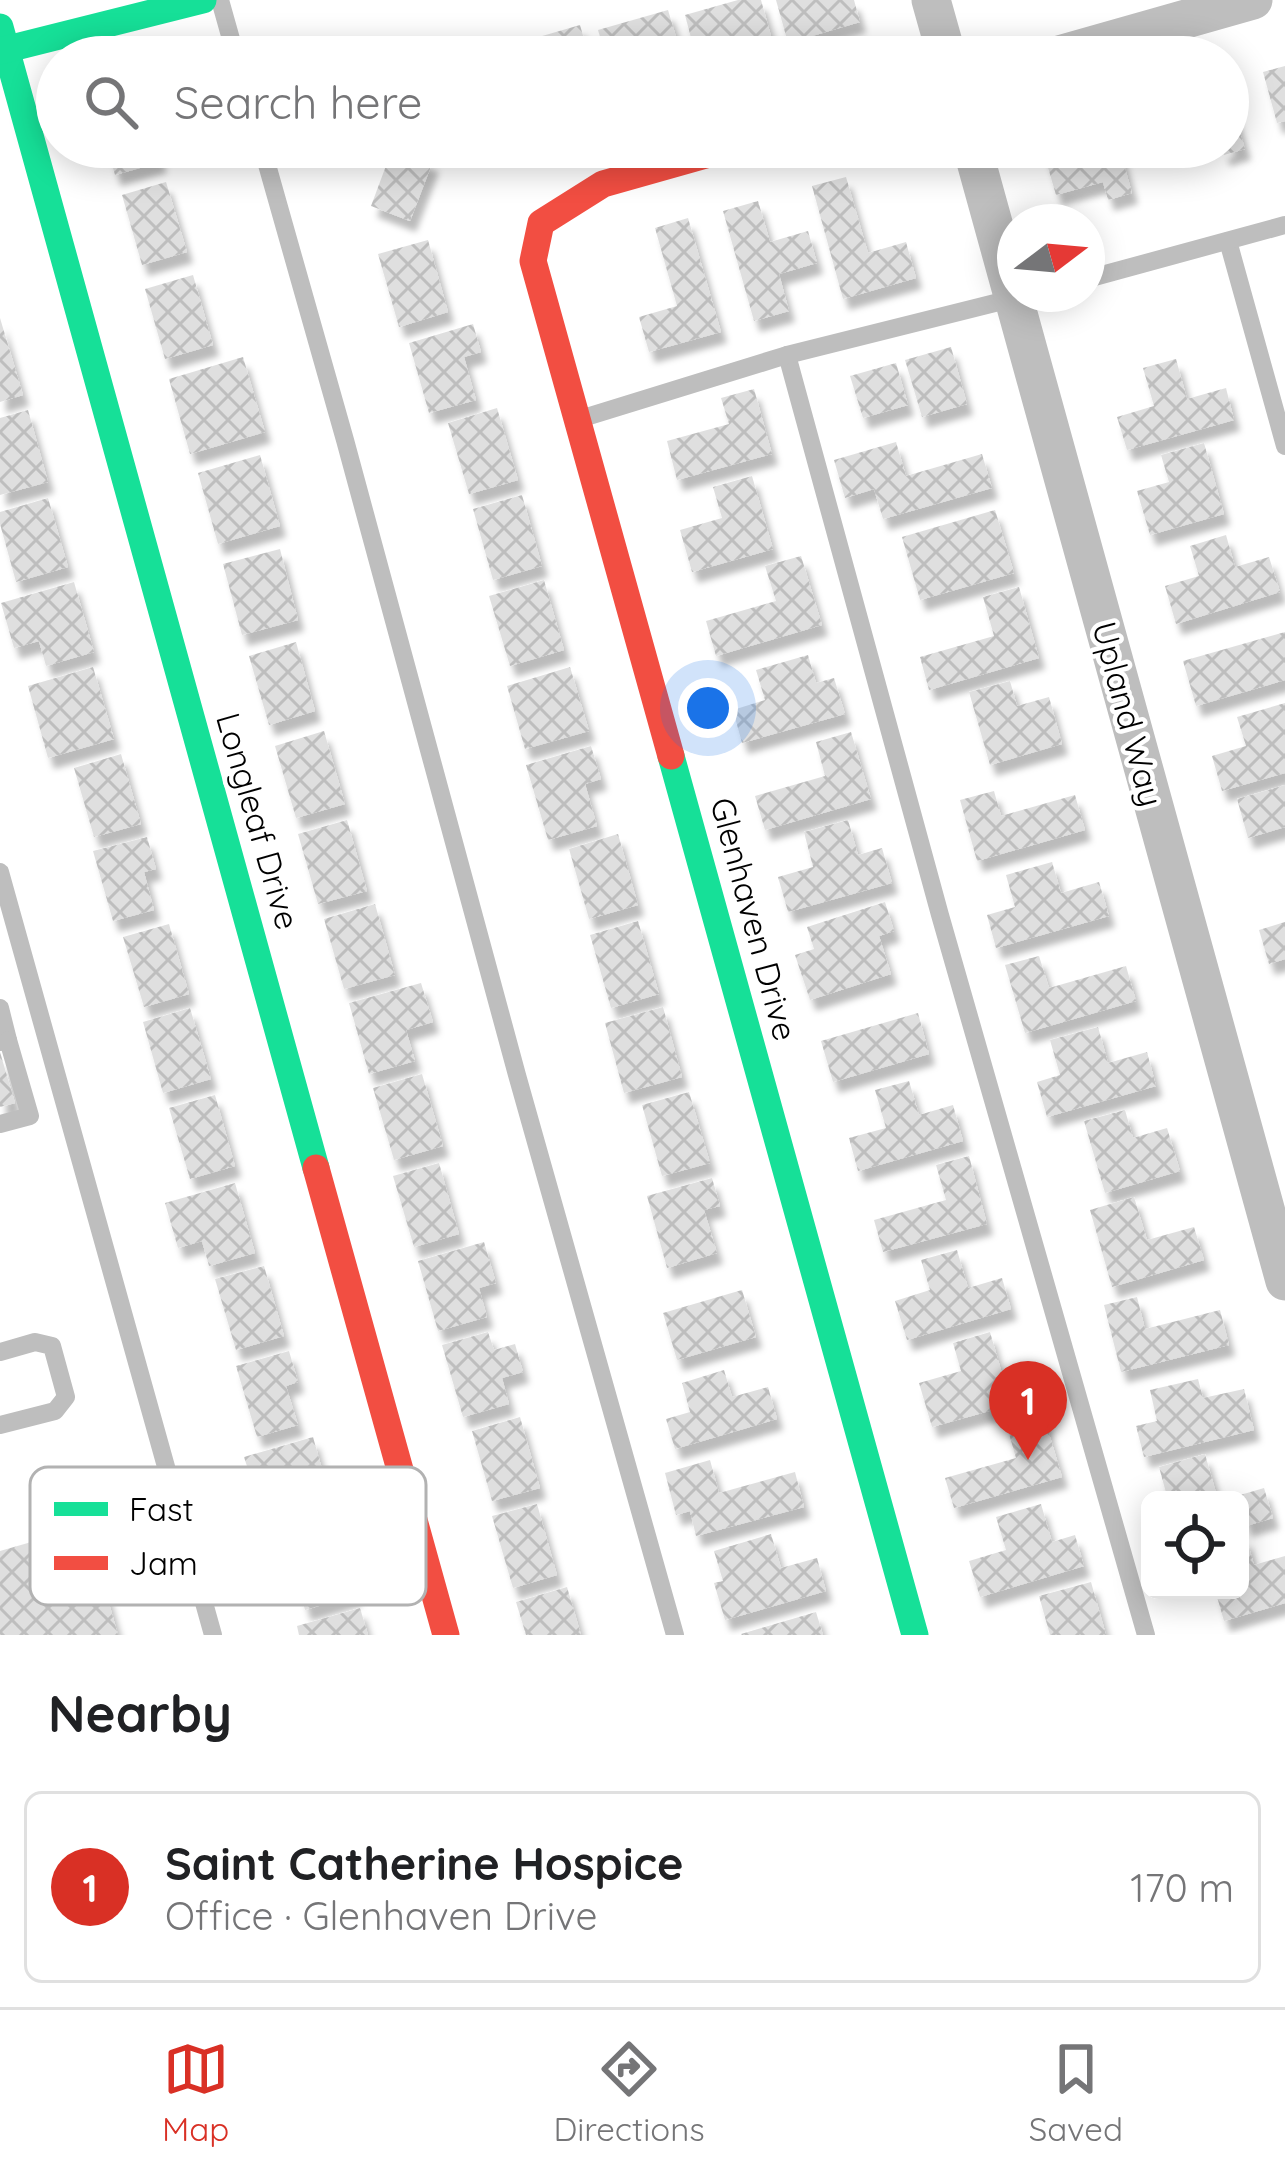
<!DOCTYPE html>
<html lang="en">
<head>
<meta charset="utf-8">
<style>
  body { margin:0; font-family:Quicksand,sans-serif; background:#f6f6f6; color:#202124 }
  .controls { position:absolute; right:36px; bottom:36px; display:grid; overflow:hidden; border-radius:18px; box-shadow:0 6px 30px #0003 }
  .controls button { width:108px; height:108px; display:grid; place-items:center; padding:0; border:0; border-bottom:3px solid #e0e0e0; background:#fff; color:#202124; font:60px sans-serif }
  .compass { position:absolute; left:997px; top:204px; width:108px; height:108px; border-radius:50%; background:#fff; box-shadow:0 6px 30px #0003; rotate:74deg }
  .you { position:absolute; left:708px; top:708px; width:42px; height:42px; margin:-30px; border:9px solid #fff; border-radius:50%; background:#1a73e8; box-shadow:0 0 0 18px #1a73e833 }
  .badge { display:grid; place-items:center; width:78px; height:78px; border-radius:50%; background:#d93025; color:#fff; font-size:39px; font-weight:700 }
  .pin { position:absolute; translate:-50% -99px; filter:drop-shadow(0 3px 6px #0008) }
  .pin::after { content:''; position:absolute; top:63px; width:42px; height:36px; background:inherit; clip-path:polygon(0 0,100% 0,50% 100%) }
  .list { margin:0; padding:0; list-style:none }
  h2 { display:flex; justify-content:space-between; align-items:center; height:156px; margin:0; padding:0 48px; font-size:51px }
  h2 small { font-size:39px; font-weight:400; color:#757577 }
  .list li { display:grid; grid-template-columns:78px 1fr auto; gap:36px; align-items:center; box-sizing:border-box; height:192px; margin:0 24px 24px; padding:0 24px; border:3px solid #e0e0e0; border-radius:18px }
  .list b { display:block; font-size:45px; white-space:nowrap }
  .list p { margin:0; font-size:39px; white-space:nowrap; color:#757577 }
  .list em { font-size:39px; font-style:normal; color:#757577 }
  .icon { flex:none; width:66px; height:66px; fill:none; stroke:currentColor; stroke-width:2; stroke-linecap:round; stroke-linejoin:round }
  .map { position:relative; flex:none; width:1285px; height:1635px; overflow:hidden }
  .search { position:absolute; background:#fff; box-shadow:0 6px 30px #0003; left:36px; right:36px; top:36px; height:132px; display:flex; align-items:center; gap:30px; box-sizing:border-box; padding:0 42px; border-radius:66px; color:#757577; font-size:45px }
  .sheet { height:372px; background:#fff }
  nav { display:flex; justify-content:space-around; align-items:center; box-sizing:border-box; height:168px; border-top:3px solid #e0e0e0; background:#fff; font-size:33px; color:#757577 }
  nav a { display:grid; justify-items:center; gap:6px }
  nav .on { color:#d93025 }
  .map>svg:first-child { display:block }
  .building { fill:url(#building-cross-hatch); filter:url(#shadow) }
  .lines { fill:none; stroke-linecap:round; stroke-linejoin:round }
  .lane { stroke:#bebebe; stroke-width:18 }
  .street { stroke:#bebebe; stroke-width:39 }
  .fast { stroke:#16e098; stroke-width:27 }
  .jam { stroke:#f24e42; stroke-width:27 }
  .labels { text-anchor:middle; stroke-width:9; stroke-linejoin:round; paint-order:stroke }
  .street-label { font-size:33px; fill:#000; stroke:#fff }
  .key { fill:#fff; stroke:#b2b2b2; stroke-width:3 }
  .key-label { font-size:33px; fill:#000 }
</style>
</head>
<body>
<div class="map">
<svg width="1285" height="1635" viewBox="0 0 1285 1635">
  <defs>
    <pattern id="building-cross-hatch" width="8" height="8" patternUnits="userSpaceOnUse" patternTransform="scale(3)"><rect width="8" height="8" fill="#dfdfdf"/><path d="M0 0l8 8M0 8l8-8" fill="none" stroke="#bebebe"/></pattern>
    <filter id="shadow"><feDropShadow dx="6" dy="11" stdDeviation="3" flood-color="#0004"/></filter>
  </defs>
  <rect width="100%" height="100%" fill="#fff"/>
  <g class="building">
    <polygon points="738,0 761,0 774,47 739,57 696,57 685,15"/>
    <polygon points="776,0 854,0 860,22 788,43"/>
    <polygon points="668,10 682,57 606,57 598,30"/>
    <polygon points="580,25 589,57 511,57 508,46"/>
    <polygon points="1285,66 1285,121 1277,123 1263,72"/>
    <polygon points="1228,93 1245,149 1224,155 1222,147 1228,147"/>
    <polygon points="107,147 156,147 161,162 115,175"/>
    <polygon points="393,147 433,161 410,221 371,206"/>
    <polygon points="1042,147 1119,147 1132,193 1108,200 1103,182 1056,195"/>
    <polygon points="846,177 868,253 906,242 916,278 843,299 812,186"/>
    <polygon points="166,182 187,252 142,265 122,195"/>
    <polygon points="758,201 770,242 808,231 817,263 779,274 789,311 754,321 723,211"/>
    <polygon points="688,218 721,332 649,352 639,317 677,306 655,228"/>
    <polygon points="428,240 448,312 399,327 378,254"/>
    <polygon points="193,275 213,345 165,359 145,289"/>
    <polygon points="0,318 23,395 0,402"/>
    <polygon points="473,324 481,352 464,357 476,400 429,413 409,343"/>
    <polygon points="951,347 967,404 922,417 905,360"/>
    <polygon points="243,357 265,432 190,454 169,379"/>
    <polygon points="1176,359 1187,399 1226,388 1234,420 1127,450 1117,417 1154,406 1143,368"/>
    <polygon points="896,363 908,405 863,418 850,376"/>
    <polygon points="754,389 772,454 677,480 667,441 729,424 721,398"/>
    <polygon points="497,408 518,480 469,494 448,423"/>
    <polygon points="28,410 48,482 0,495 0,418"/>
    <polygon points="896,442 906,476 982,454 992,488 883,519 874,489 845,498 834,460"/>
    <polygon points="1204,443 1224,514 1150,535 1137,491 1169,482 1161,455"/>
    <polygon points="260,455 280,526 218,544 198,473"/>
    <polygon points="752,476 773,549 692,572 680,530 722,518 713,487"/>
    <polygon points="522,495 542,566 493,580 473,509"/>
    <polygon points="48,498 68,567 16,582 0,524 0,512"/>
    <polygon points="995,510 1014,573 920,600 902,537"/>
    <polygon points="1226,535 1235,567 1269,557 1280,592 1176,624 1165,586 1199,576 1190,546"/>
    <polygon points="280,549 298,620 242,635 223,564"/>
    <polygon points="801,556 822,625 716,656 706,621 776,601 765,566"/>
    <polygon points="544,580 564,650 510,666 489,596"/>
    <polygon points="74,582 94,652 46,666 39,641 14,648 1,603"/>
    <polygon points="1019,587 1039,658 929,690 920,657 994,636 983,597"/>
    <polygon points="1285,632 1285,680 1196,706 1183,661"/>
    <polygon points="296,642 315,711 269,725 249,656"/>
    <polygon points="808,655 816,683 834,678 845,714 742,743 733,710 765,700 756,670"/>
    <polygon points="93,667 114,739 48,758 28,686"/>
    <polygon points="570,667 589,731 525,749 507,686"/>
    <polygon points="1010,681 1017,706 1049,697 1062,744 990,765 969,692"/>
    <polygon points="1285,703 1285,773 1222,791 1212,756 1246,746 1237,717"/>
    <polygon points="324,731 345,804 296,818 275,746"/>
    <polygon points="851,732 871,799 765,830 755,796 825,776 816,742"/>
    <polygon points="591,746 601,779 585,784 597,826 548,840 526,765"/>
    <polygon points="121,754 141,824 94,837 74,768"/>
    <polygon points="1285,785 1285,827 1248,838 1237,799"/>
    <polygon points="994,791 1001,816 1075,795 1085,830 977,861 960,800"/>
    <polygon points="347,820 367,891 318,904 298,834"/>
    <polygon points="848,820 858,855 882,848 892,883 788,912 778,877 813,867 804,832"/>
    <polygon points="618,834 638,905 589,919 569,849"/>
    <polygon points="147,837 156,869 144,872 154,910 113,921 93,851"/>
    <polygon points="1052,862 1061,893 1099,882 1109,916 996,948 987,915 1015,907 1006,875"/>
    <polygon points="885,902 894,931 879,936 891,974 810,1000 795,955 814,949 807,927"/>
    <polygon points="375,904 395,975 344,989 324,919"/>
    <polygon points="638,921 659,994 611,1008 590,935"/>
    <polygon points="1285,922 1285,959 1269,964 1259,930"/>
    <polygon points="169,924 189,994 144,1007 123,937"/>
    <polygon points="1039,956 1049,988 1126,966 1136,1001 1025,1033 1005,965"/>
    <polygon points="421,983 433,1022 406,1030 415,1061 369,1074 349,1003"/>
    <polygon points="663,1007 682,1077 624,1093 605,1023"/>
    <polygon points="190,1008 211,1079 163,1093 143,1022"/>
    <polygon points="918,1013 929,1054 833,1082 821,1041"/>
    <polygon points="1098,1027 1108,1063 1147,1052 1156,1086 1047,1117 1037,1082 1060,1075 1050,1040"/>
    <polygon points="0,1052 15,1103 0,1107"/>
    <polygon points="422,1074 443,1146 394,1160 373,1088"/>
    <polygon points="909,1081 919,1115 953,1105 963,1141 858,1171 849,1138 886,1128 875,1090"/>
    <polygon points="689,1092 710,1163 662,1176 642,1105"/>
    <polygon points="215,1095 235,1166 190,1179 169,1108"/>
    <polygon points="1125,1110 1133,1138 1167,1128 1180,1171 1105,1193 1084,1121"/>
    <polygon points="969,1156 987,1224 883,1252 874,1220 946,1200 936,1165"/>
    <polygon points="439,1163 459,1234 414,1247 393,1176"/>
    <polygon points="712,1178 720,1206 704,1210 717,1253 667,1268 647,1196"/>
    <polygon points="235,1183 255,1253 209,1266 202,1241 178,1248 165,1203"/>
    <polygon points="1134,1197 1147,1240 1194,1227 1204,1260 1112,1287 1090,1210"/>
    <polygon points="484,1242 496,1283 479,1288 487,1317 438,1331 418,1261"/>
    <polygon points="957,1250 968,1288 1002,1278 1011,1309 907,1340 895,1301 930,1290 921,1260"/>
    <polygon points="264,1266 284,1336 236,1350 215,1279"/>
    <polygon points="742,1290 756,1337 677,1360 663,1313"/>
    <polygon points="1137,1297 1145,1329 1220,1310 1229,1345 1121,1372 1104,1305"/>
    <polygon points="488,1332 494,1350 515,1344 523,1372 502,1378 509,1404 463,1417 442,1345"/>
    <polygon points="990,1332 1011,1405 932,1427 919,1383 961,1371 953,1343"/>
    <polygon points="289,1351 298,1382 286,1386 298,1425 257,1437 236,1366"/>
    <polygon points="724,1370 732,1397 768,1387 777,1419 675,1449 666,1419 690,1412 682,1383"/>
    <polygon points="1198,1379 1203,1398 1244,1389 1254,1430 1144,1457 1136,1426 1157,1421 1150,1390"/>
    <polygon points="1042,1410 1062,1477 954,1508 945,1478 1016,1458 1005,1420"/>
    <polygon points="520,1417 540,1488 492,1501 472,1431"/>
    <polygon points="313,1437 333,1508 289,1521 279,1487 256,1494 244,1457"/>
    <polygon points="1205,1454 1218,1500 1168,1500 1159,1467"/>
    <polygon points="710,1460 719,1493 795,1472 804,1507 696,1536 690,1511 676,1515 665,1473"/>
    <polygon points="1264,1488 1273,1518 1246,1526 1237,1496"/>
    <polygon points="537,1504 557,1575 513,1588 492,1516"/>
    <polygon points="1041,1504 1052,1542 1075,1535 1084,1566 980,1597 969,1561 1006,1550 996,1517"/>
    <polygon points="336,1523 356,1595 305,1610 285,1538"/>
    <polygon points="87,1526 118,1635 0,1635 0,1551"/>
    <polygon points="771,1534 781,1568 817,1558 826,1591 725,1620 714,1583 723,1581 714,1551"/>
    <polygon points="1246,1537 1254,1565 1285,1556 1285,1603 1224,1621 1215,1590 1240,1590 1240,1539"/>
    <polygon points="1091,1582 1106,1635 1050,1635 1039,1596"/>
    <polygon points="567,1587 581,1635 526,1635 516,1602"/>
    <polygon points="360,1608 368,1635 299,1635 297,1626"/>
    <polygon points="816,1612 823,1635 742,1635 741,1634"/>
  </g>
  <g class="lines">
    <g class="lane">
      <polyline points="220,0 236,57"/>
      <polyline points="262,147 345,440 517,1075 675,1635"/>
      <polyline points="1228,241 1285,446"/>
      <polyline points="1087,279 1285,225"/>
      <polyline points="787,355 940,915 1146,1635"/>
      <polyline points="583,418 787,355 1019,297"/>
      <polyline points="0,872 213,1635"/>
      <polyline points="0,1008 8,1040 0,1042"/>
      <polyline points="0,1124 30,1116 8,1040"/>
      <polyline points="0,1352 35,1342 52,1346 66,1397 55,1411 0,1425"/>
    </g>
    <g class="street">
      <polyline points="931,0 947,57"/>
      <polyline points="1052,57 1253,0"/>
      <polyline points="972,147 1285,1281"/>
    </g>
    <g class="fast">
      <polyline points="0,27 316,1168"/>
      <polyline points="0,51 203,0"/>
      <polyline points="671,756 915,1635"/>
    </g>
    <g class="jam">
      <polyline points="671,756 533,261 541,223 603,184 734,147"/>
      <polyline points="316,1168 446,1635"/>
    </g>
  </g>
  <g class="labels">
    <g class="street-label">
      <text transform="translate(1128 714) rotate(75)" y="12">Upland Way</text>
      <text transform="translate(258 821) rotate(74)" y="12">Longleaf Drive</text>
      <text transform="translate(754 919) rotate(75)" y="12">Glenhaven Drive</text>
    </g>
  </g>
  <rect x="30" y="1467" width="396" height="138" rx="18" class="key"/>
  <rect x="54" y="1502" width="54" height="14" fill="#16e098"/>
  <rect x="54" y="1556" width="54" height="14" fill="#f24e42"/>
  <g class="key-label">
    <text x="129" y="1521">Fast</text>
    <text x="129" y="1575">Jam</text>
  </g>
</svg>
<div class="controls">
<button><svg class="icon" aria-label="locate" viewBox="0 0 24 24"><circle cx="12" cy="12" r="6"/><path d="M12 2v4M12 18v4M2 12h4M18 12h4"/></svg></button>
</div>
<svg class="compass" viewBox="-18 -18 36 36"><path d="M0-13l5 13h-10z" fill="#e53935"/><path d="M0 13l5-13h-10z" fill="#757577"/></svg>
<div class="you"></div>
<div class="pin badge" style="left:1028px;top:1460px">1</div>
<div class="search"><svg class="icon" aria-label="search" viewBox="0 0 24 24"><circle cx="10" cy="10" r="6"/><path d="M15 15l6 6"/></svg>Search here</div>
</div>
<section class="sheet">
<h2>Nearby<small></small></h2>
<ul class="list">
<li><span class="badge">1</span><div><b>Saint Catherine Hospice</b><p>Office · Glenhaven Drive</p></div><em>170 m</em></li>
</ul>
</section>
<nav>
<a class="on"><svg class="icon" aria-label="map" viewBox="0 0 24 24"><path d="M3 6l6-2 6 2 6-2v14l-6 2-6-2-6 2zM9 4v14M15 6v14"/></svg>Map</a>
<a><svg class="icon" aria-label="directions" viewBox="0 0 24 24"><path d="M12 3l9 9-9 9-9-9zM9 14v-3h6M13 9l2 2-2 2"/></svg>Directions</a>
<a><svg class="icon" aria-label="saved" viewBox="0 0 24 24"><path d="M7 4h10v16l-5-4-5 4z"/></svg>Saved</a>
</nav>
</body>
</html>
